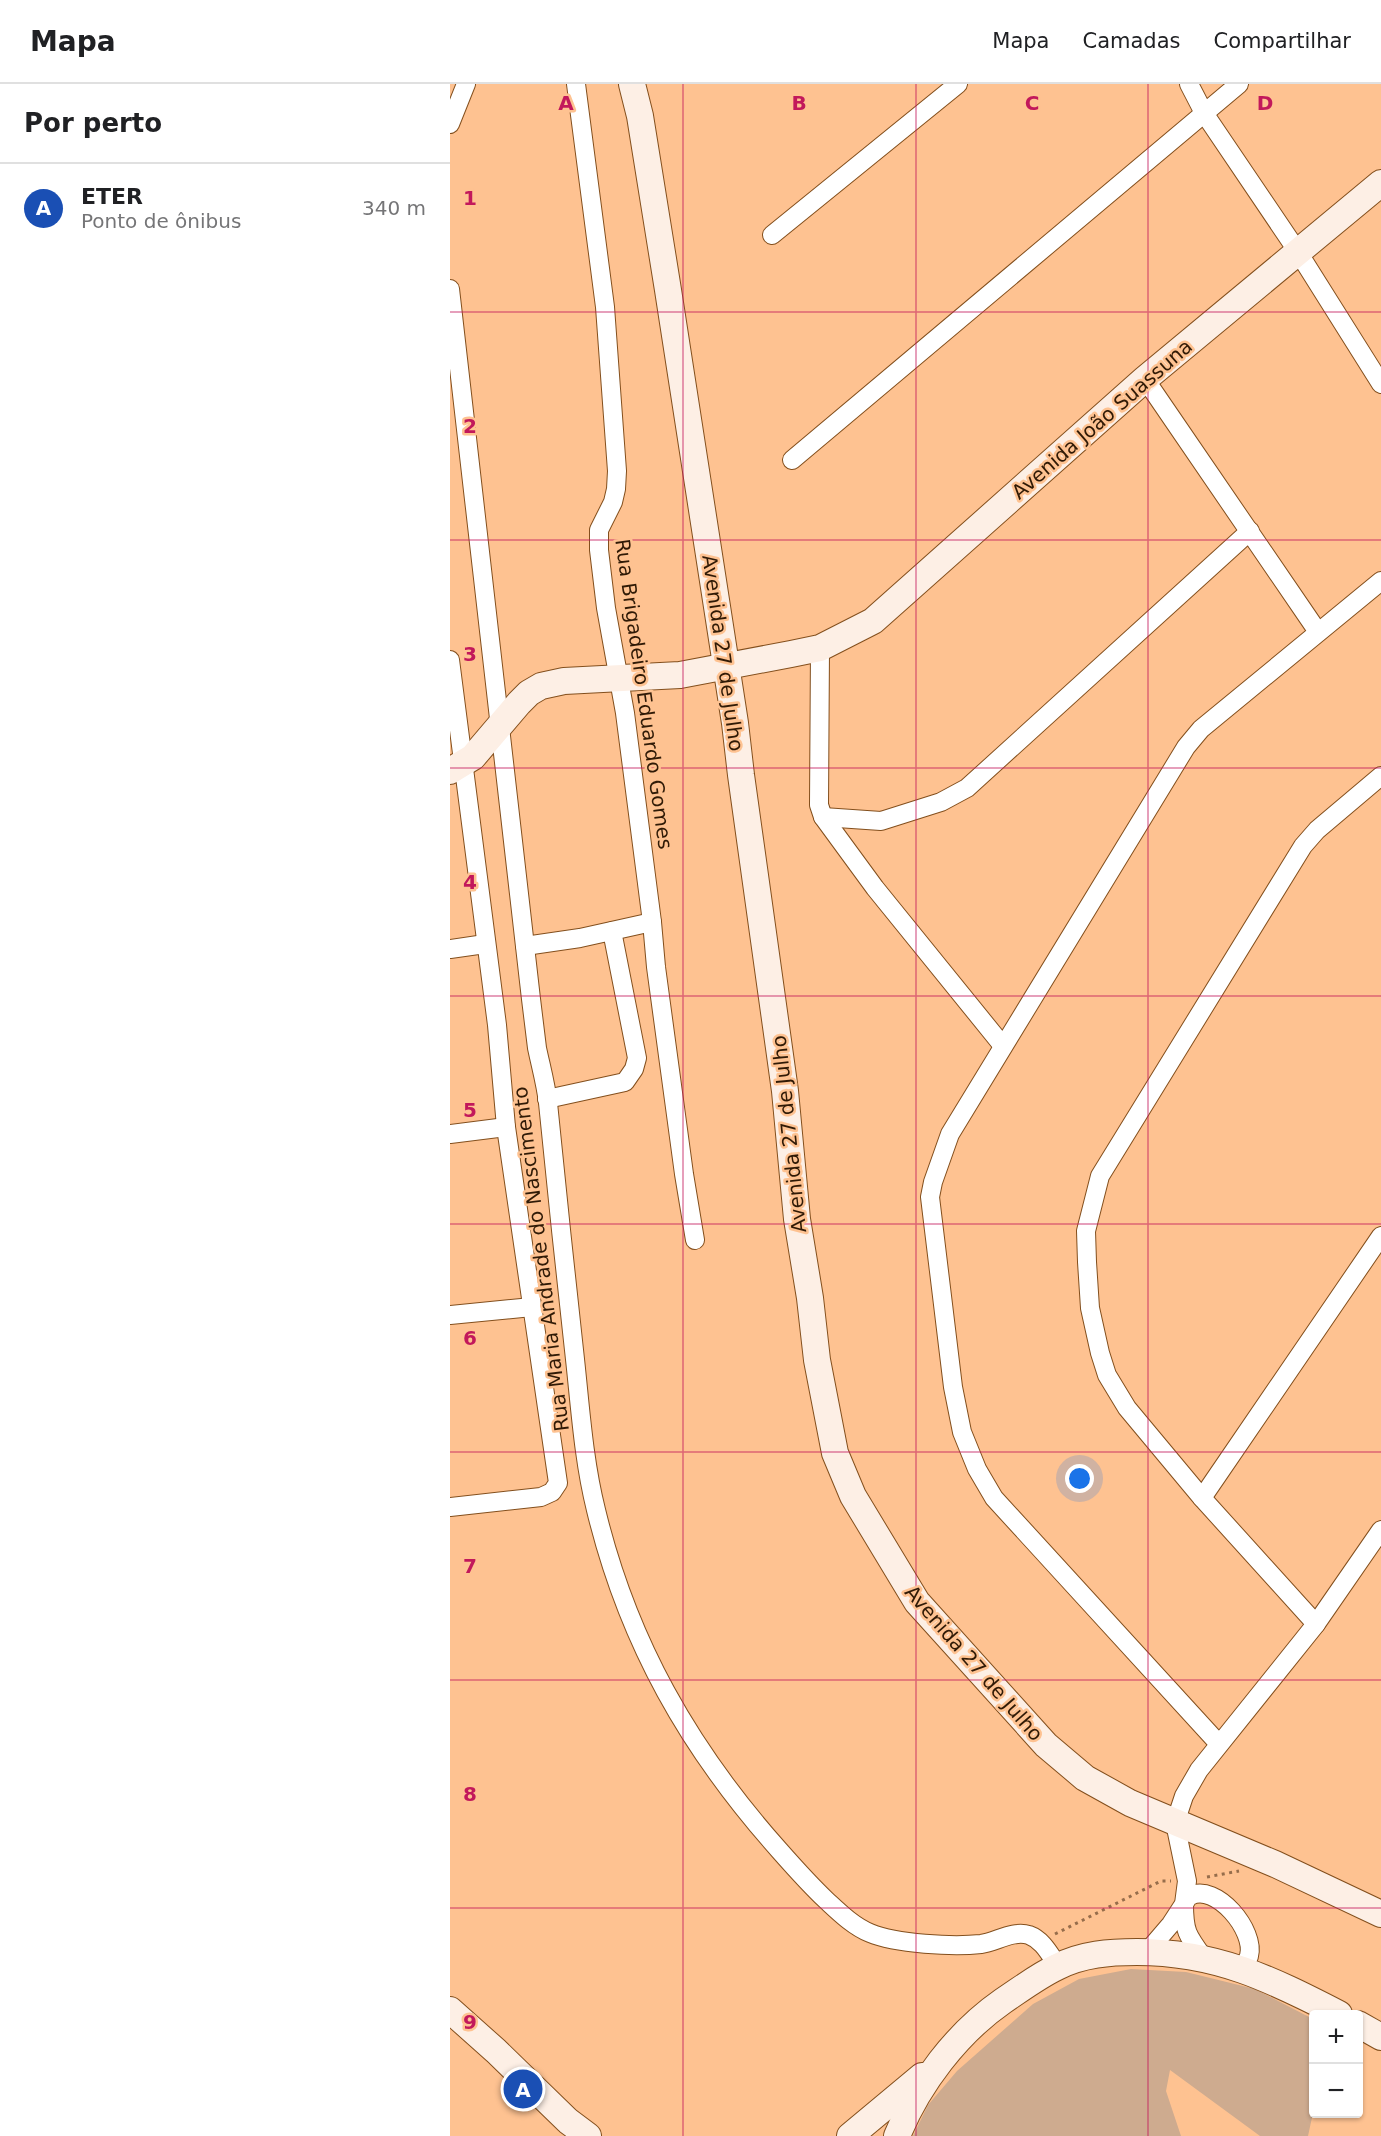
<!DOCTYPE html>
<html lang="pt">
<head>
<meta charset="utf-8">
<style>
  body { margin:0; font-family:"DejaVu Sans",sans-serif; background:#f6f6f6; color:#202124 }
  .controls { position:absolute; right:18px; bottom:18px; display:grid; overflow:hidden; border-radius:6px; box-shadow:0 2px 4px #0004 }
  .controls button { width:54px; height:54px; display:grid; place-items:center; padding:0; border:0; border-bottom:2px solid #e0e0e0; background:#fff; color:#202124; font:30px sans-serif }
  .you { position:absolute; left:630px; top:1395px; width:21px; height:21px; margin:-15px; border:4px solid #fff; border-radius:50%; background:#1a73e8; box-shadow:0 0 0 9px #1a73e833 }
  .badge { display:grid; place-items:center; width:39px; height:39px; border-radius:50%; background:#111827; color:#fff; font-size:20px; font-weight:700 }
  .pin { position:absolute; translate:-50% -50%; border:3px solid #fff; box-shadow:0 2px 6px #0006 }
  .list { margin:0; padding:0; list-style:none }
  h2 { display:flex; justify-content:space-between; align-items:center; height:78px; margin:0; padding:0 24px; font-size:26px }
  h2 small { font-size:20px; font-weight:400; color:#757577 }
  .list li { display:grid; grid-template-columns:39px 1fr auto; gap:18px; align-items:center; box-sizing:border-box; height:90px; padding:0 24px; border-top:2px solid #e0e0e0 }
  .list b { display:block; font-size:22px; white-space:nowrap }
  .list p { margin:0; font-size:20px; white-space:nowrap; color:#757577 }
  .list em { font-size:20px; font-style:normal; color:#757577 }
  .map { position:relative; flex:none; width:931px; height:2052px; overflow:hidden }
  header { display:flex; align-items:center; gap:36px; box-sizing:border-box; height:84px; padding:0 30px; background:#fff; border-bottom:2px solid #e0e0e0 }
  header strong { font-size:28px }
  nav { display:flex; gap:33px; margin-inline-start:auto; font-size:21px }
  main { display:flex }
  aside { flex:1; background:#fff }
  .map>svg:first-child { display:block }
  .green { fill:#ceab8f }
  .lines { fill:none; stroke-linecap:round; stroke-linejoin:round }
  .street-casing { stroke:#834f1d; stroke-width:20 }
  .secondary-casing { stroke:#834f1d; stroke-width:28 }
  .path { stroke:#966d4b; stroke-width:3; stroke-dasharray:3 4.5; stroke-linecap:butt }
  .street { stroke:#fff; stroke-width:18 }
  .secondary { stroke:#fdefe5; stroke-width:26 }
  .grid { fill:none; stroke:#c2185b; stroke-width:1.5; stroke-opacity:0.55 }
  .labels { text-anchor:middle; stroke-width:5; stroke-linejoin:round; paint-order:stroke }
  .street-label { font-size:20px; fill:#301a06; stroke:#fec291 }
  .grid-label { font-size:20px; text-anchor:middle; font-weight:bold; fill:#c2185b; stroke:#fec291; stroke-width:5; stroke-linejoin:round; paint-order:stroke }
</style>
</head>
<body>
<header>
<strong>Mapa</strong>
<nav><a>Mapa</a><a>Camadas</a><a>Compartilhar</a></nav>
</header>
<main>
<aside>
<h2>Por perto<small></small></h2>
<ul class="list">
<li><span class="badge" style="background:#1a4fb4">A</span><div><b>ETER</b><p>Ponto de ônibus</p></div><em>340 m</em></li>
</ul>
</aside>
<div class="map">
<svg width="931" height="2052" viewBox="0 0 931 2052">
  <rect width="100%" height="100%" fill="#fec291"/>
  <polygon class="green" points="681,1885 736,1888 805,1905 863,1935 863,2029 858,2052 810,2052 720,1986 716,2007 731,2052 463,2052 478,2021 507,1987 583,1920 629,1895"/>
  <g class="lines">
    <g class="street-casing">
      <g id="street">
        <polyline points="126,0 155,223 167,387 166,405 163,418 149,446 149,466 156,524 175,629 202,838 206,883 234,1090 245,1156"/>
        <polyline points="739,0 754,29 848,168 931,300"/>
        <polyline points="0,40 16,0"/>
        <polyline points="322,151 508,0"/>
        <path d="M0,205L81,915C83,931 85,948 87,964C91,983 96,1001 98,1019C106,1101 115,1184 124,1266C130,1319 133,1374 146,1426C178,1558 239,1665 329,1766C344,1783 359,1800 376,1816C389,1828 403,1842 420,1849C446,1860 503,1863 531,1860C546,1858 563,1846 579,1851C593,1856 600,1871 608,1882"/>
        <polyline points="695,295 868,548"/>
        <polyline points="342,376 789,0"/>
        <polyline points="370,564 369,721 373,733 425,804 553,962"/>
        <polyline points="0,576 47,941 56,1043 108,1399 102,1408 91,1413 0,1423"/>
        <polyline points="373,733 431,737 491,718 517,704 800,447"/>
        <polyline points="75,862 130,854 202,838"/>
        <polyline points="0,865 35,860"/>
        <polyline points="97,1015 175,998 184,985 187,974 162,847"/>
        <polyline points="0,1050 56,1043"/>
        <polyline points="0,1231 82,1223"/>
        <polyline points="752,1414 931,1152"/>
        <polyline points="866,1540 752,1414 677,1324 657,1291 650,1269 640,1224 637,1178 636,1147 650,1092 853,762 867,746 931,692"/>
        <polyline points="769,1660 544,1414 527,1385 512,1348 503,1303 480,1113 483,1098 500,1050 736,663 751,645 931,497"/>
        <polyline points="697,1868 721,1840 734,1820 737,1797 725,1739 734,1712 749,1686 866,1540 931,1446"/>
        <path d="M753,1873C737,1851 734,1847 734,1820C736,1817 737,1814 740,1812C766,1798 806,1847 799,1872C798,1876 794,1880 792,1884"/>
      </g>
    </g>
    <g class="secondary-casing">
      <g id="secondary">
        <polyline points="182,0 190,32 218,206 285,639 291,691 335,1007 347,1135 360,1214 367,1276 385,1369 403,1412 467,1518 596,1661 635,1694 680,1719 825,1780 931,1830"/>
        <polyline points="0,687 23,673 69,619 79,609 91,602 114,597 230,591 341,570 370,564 423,537 695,295 931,99"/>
        <polyline points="0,1926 46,1967 118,2037 138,2052"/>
        <polyline points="908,1940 931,1953"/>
        <polyline points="400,2052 472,1992"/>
        <path d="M447,2052C468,2000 507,1949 553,1917C571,1905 588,1892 607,1883C632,1870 660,1868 687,1868C766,1868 821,1895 889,1930"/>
      </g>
    </g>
    <g class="path">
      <polyline points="757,1793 789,1787"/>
      <polyline points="605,1850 711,1797 721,1797"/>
    </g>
    <use href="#street" class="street"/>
    <use href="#secondary" class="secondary"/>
  </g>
  <path class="grid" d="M233,0V2052M466,0V2052M698,0V2052M0,228H931M0,456H931M0,684H931M0,912H931M0,1140H931M0,1368H931M0,1596H931M0,1824H931"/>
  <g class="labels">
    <g class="street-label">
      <text transform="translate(652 335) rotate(-41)" y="7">Avenida João Suassuna</text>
      <text transform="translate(273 569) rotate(82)" y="7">Avenida 27 de Julho</text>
      <text transform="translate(194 610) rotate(82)" y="7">Rua Brigadeiro Eduardo Gomes</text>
      <text transform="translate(339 1050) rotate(-96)" y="7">Avenida 27 de Julho</text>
      <text transform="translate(91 1175) rotate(-97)" y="7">Rua Maria Andrade do Nascimento</text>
      <text transform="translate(524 1579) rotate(49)" y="7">Avenida 27 de Julho</text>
    </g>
  </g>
  <g class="grid-label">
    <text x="116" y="26">A</text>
    <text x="349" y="26">B</text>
    <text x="582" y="26">C</text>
    <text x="815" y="26">D</text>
    <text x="20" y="121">1</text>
    <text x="20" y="349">2</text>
    <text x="20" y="577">3</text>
    <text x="20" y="805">4</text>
    <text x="20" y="1033">5</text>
    <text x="20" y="1261">6</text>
    <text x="20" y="1489">7</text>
    <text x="20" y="1717">8</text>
    <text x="20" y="1945">9</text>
  </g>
</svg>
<div class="controls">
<button>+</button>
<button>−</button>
</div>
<div class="you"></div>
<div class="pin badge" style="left:73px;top:2005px;background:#1a4fb4">A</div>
</div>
</main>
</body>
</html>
